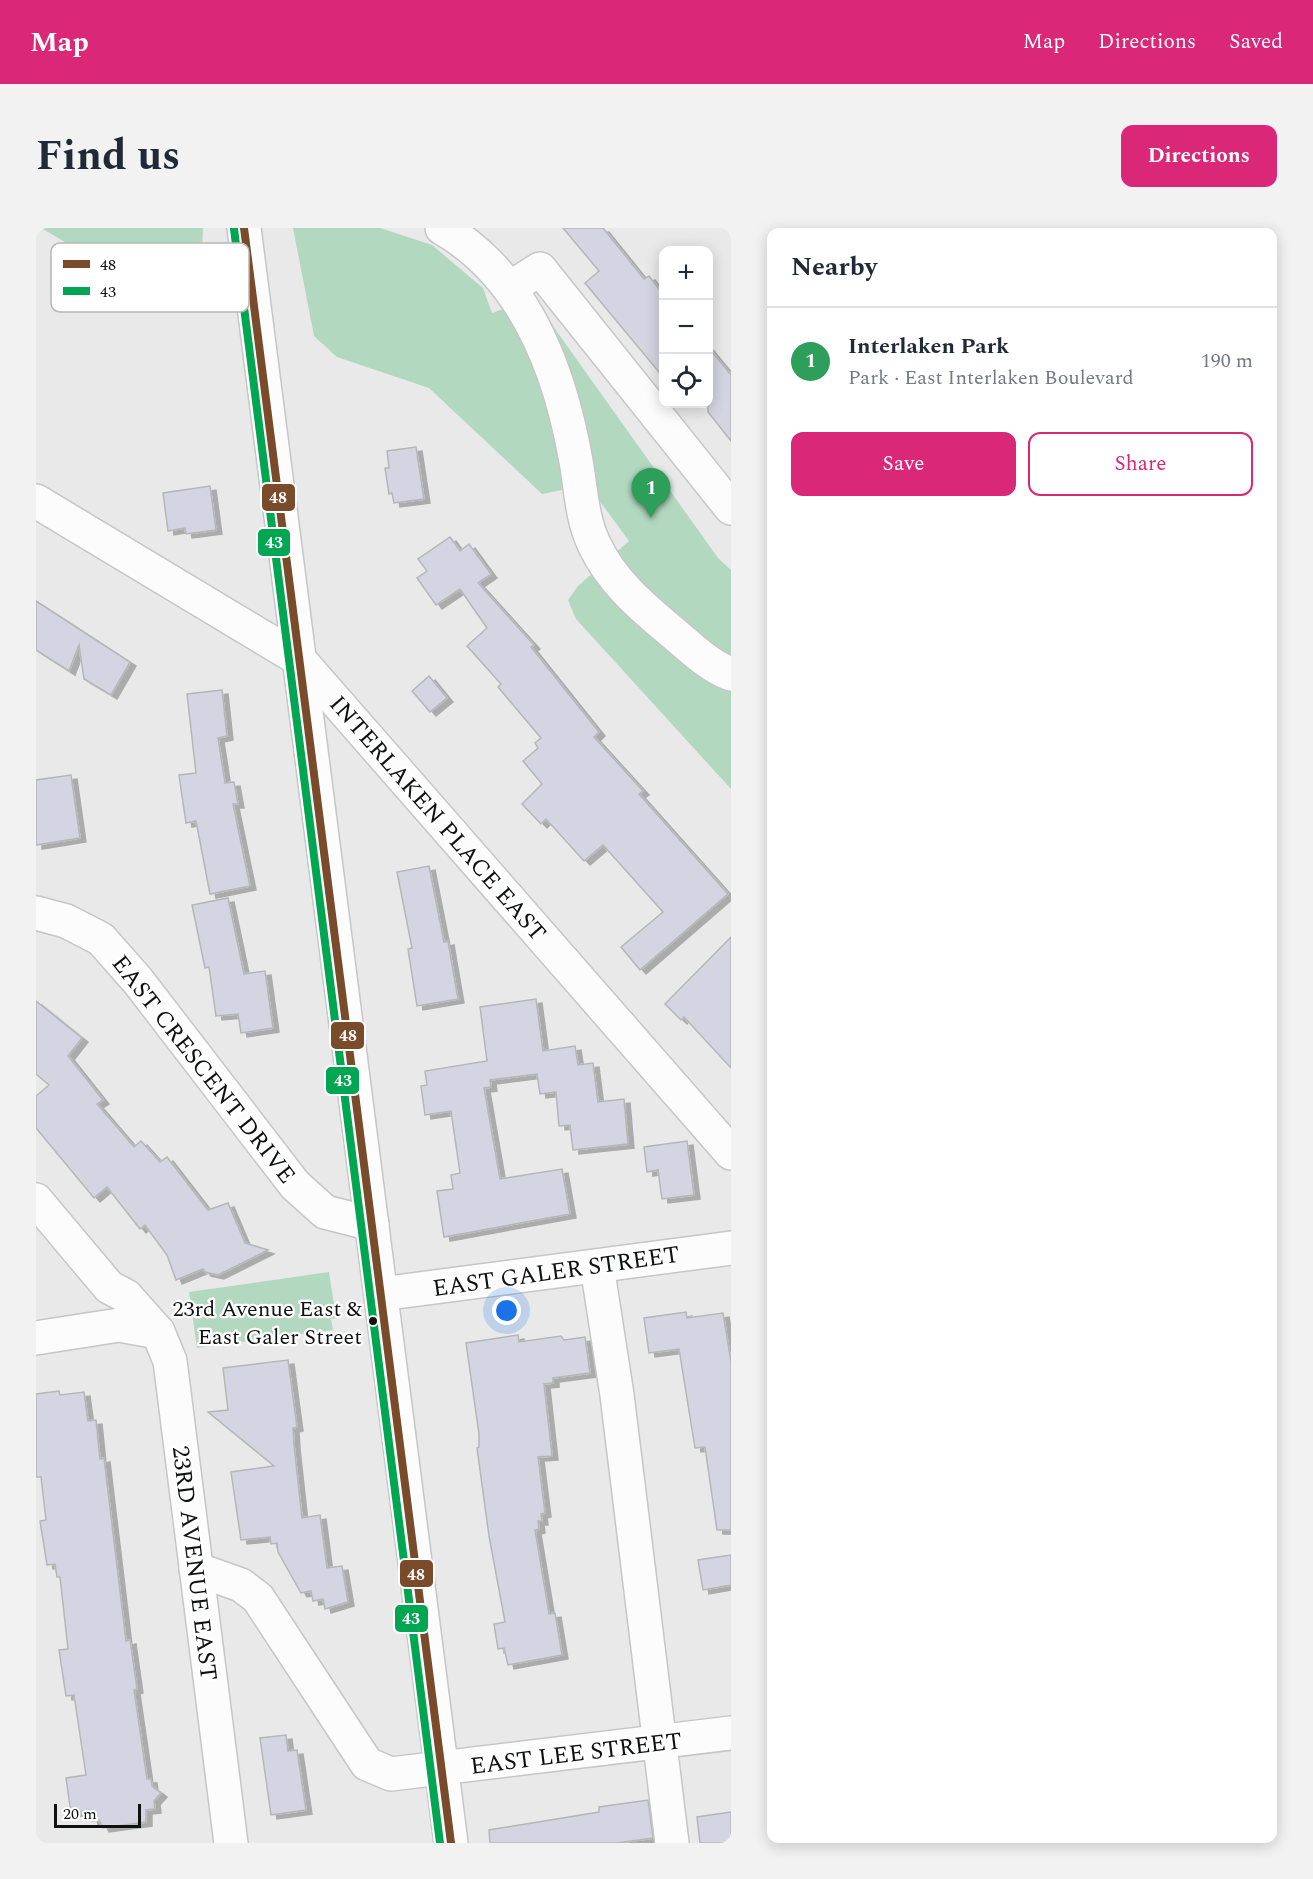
<!DOCTYPE html>
<html lang="en">
<head>
<meta charset="utf-8">
<style>
  body { margin:0; font-family:Spectral,serif; background:#f2f2f3; color:#1f2937 }
  .controls { position:absolute; right:18px; top:18px; display:grid; overflow:hidden; border-radius:12px; box-shadow:0 3px 15px #0003 }
  .controls button { width:54px; height:54px; display:grid; place-items:center; padding:0; border:0; border-bottom:2px solid #e0e1e3; background:#fff; color:#1f2937; font:30px sans-serif }
  .scale { position:absolute; left:18px; bottom:15px; width:87px; box-sizing:border-box; padding-left:6px; border:3px solid #0f1010; border-top:0; font-size:16px; line-height:21px; white-space:nowrap; color:#0f1010; -webkit-text-stroke:4px #fff; paint-order:stroke }
  .you { position:absolute; left:471px; top:1083px; width:21px; height:21px; margin:-15px; border:4px solid #fff; border-radius:50%; background:#1a73e8; box-shadow:0 0 0 9px #1a73e833 }
  .badge { display:grid; place-items:center; width:39px; height:39px; border-radius:50%; background:#db2777; color:#fff; font-size:20px; font-weight:700 }
  .pin { position:absolute; translate:-50% -50px; filter:drop-shadow(0 2px 3px #0008) }
  .pin::after { content:''; position:absolute; top:32px; width:21px; height:18px; background:inherit; clip-path:polygon(0 0,100% 0,50% 100%) }
  .list { margin:0; padding:0; list-style:none }
  h2 { display:flex; justify-content:space-between; align-items:center; height:78px; margin:0; padding:0 24px; font-size:26px }
  h2 small { font-size:20px; font-weight:400; color:#747a83 }
  .list li { display:grid; grid-template-columns:39px 1fr auto; gap:18px; align-items:center; box-sizing:border-box; height:108px; padding:0 24px; border-top:2px solid #e0e1e3 }
  .list b { display:block; font-size:22px; white-space:nowrap }
  .list p { margin:0; font-size:20px; white-space:nowrap; color:#747a83 }
  .list em { font-size:20px; font-style:normal; color:#747a83 }
  .actions { display:flex; gap:12px; padding:18px 24px }
  .actions a { flex:1; padding:14px 0; border:2px solid #db2777; border-radius:12px; text-align:center; font-size:21px; color:#db2777 }
  .actions .main { background:#db2777; color:#fff }
  .icon { flex:none; width:33px; height:33px; fill:none; stroke:currentColor; stroke-width:2; stroke-linecap:round; stroke-linejoin:round }
  .map { position:relative; flex:none; width:695px; height:1615px; overflow:hidden; border-radius:12px }
  header { display:flex; align-items:center; gap:36px; box-sizing:border-box; height:84px; padding:0 30px; background:#db2777; color:#fff }
  header strong { font-size:28px }
  nav { display:flex; gap:33px; margin-inline-start:auto; font-size:21px }
  .intro { display:flex; align-items:center; justify-content:space-between; box-sizing:border-box; height:144px; padding:0 36px }
  h1 { margin:0; font-size:42px }
  .button { padding:15px 27px; border-radius:12px; background:#db2777; color:#fff; font-size:21px; font-weight:700 }
  main { display:flex; gap:36px; padding:0 36px }
  aside { flex:1; background:#fff; border-radius:12px; box-shadow:0 3px 15px #0003 }
  .map>svg:first-child { display:block }
  .green { fill:#b3d8c0 }
  .building { fill:#d4d4e2; stroke:#b6b6b6; stroke-width:1.5; filter:url(#shadow) }
  .lines { fill:none; stroke-linecap:round; stroke-linejoin:round }
  .minor-casing { stroke:#c6c6c6; stroke-width:36 }
  .major-casing { stroke:#c6c6c6; stroke-width:36 }
  .minor { stroke:#fcfcfc; stroke-width:33 }
  .major { stroke:#fcfcfc; stroke-width:33 }
  .bus-1-casing { stroke:#fff; stroke-width:12 }
  .bus-2-casing { stroke:#fff; stroke-width:12 }
  .bus-1 { stroke:#7a4b2a; stroke-width:8 }
  .bus-2 { stroke:#00a651; stroke-width:8 }
  .bus-dot { fill:#0f1010; stroke:#fff; stroke-width:2 }
  .labels { text-anchor:middle; stroke-width:4.5; stroke-linejoin:round; paint-order:stroke }
  .bus-label { font-size:22px; fill:#0f1010; stroke:#fff; text-anchor:end }
  .street-label { font-size:24px; fill:#0f1010; stroke:#fff }
  .key { fill:#fff; stroke:#b7b7b7; stroke-width:1.5 }
  .key-label { font-size:16px; fill:#0f1010 }
  .line-badge { stroke:#fff; stroke-width:2 }
  .badge-label { font-size:16px; text-anchor:middle; font-weight:bold; fill:#fff }
</style>
</head>
<body>
<header>
<strong>Map</strong>
<nav><a>Map</a><a>Directions</a><a>Saved</a></nav>
</header>
<div class="intro"><h1>Find us</h1><a class="button">Directions</a></div>
<main>
<div class="map">
<svg width="695" height="1615" viewBox="0 0 695 1615">
  <defs>
    <filter id="shadow"><feDropShadow dx="6" dy="4" stdDeviation="0" flood-color="#0004"/></filter>
  </defs>
  <rect width="100%" height="100%" fill="#e9e9e9"/>
  <g class="green">
    <path d="M5,0H167L166,24L140,48C77,48 58,31 5,0Z"/>
    <polygon points="257,0 344,0 396,17 447,60 456,85 497,70 682,330 695,342 695,561 540,391 532,372 542,358 593,313 552,257 506,266 393,160 301,129 278,108"/>
    <polygon points="293,1044 300,1090 295,1091 297,1102 161,1120 153,1064"/>
  </g>
  <g class="building">
    <polygon points="527,0 567,0 608,51 613,48 627,66 627,149 549,55 563,43"/>
    <polygon points="672,119 695,147 695,213 672,184"/>
    <polygon points="380,219 388,271 358,275 356,265 353,266 349,240 353,240 351,223"/>
    <polygon points="174,258 180,302 150,306 149,300 132,303 127,265"/>
    <polygon points="414,309 424,323 433,316 455,346 442,355 498,417 495,419 563,504 558,509 607,563 603,566 692,666 604,742 585,719 627,684 567,617 548,633 510,591 505,596 486,576 506,556 487,533 502,520 499,515 505,510 462,459 465,456 431,418 451,400 424,361 400,377 381,350 391,343 382,331"/>
    <polygon points="0,373 94,434 75,467 48,451 43,417 33,443 0,422"/>
    <polygon points="393,448 411,470 394,484 376,463"/>
    <polygon points="186,462 191,508 182,510 189,555 198,554 202,576 197,576 214,658 174,666 160,593 150,595 143,547 160,545 151,466"/>
    <polygon points="35,547 44,610 0,617 0,552"/>
    <polygon points="393,638 408,714 412,713 422,771 381,778 372,721 376,720 361,644"/>
    <polygon points="192,670 208,746 229,743 237,800 205,805 202,786 180,788 173,739 169,740 156,677"/>
    <polygon points="695,709 695,840 648,789 645,792 629,776"/>
    <polygon points="500,771 507,823 539,818 542,837 557,835 562,874 588,871 592,916 537,922 534,897 523,898 520,864 504,866 501,846 454,852 455,859 448,860 464,951 526,941 534,986 408,1009 401,963 417,961 415,947 424,945 415,883 389,887 385,858 391,857 389,843 451,833 444,779"/>
    <polygon points="0,773 46,810 32,828 67,872 61,876 98,919 105,913 124,934 131,929 172,982 192,975 209,1015 232,1022 182,1047 169,1044 167,1041 140,1052 131,1027 109,997 104,1001 71,959 58,970 0,900 0,868 13,857 0,846"/>
    <polygon points="651,913 658,967 626,971 622,942 611,944 608,919"/>
    <polygon points="650,1084 651,1090 687,1085 695,1134 695,1302 681,1302 669,1219 659,1220 643,1121 613,1125 608,1090"/>
    <polygon points="482,1107 483,1114 525,1108 528,1112 549,1109 554,1145 517,1150 517,1155 508,1156 516,1228 502,1229 509,1285 505,1286 506,1293 502,1293 503,1301 499,1302 513,1386 519,1385 526,1427 472,1437 468,1420 462,1421 458,1396 469,1394 453,1308 441,1220 443,1219 443,1206 430,1115"/>
    <polygon points="252,1132 261,1199 257,1200 258,1217 266,1290 284,1287 291,1340 306,1338 312,1374 289,1381 287,1371 277,1373 275,1363 265,1365 242,1324 241,1315 235,1316 234,1309 205,1312 195,1244 238,1238 172,1184 192,1182 187,1140"/>
    <polygon points="23,1163 24,1167 48,1164 52,1193 60,1192 64,1231 68,1230 90,1413 94,1412 101,1461 98,1462 111,1551 115,1551 116,1558 125,1565 118,1573 119,1581 110,1582 110,1594 67,1600 63,1592 56,1593 54,1582 35,1585 30,1550 50,1547 38,1467 30,1468 23,1422 32,1421 24,1349 21,1349 19,1336 11,1337 4,1293 10,1292 5,1249 0,1249 0,1166"/>
    <polygon points="695,1327 695,1357 667,1362 662,1332"/>
    <polygon points="250,1507 252,1523 261,1522 270,1582 235,1587 224,1510"/>
    <polygon points="612,1572 617,1610 581,1615 454,1615 453,1602 563,1584 563,1579"/>
    <polygon points="695,1584 695,1615 664,1615 661,1589"/>
  </g>
  <g class="lines">
    <g class="minor-casing">
      <g id="minor">
        <path d="M406,0C488,47 523,140 539,228C545,257 545,289 558,316C575,353 606,379 636,404C654,419 673,438 695,446"/>
        <polyline points="474,60 504,41 695,280"/>
        <polyline points="0,273 263,431 695,925"/>
        <polyline points="0,685 30,693 65,711 102,753 259,957 289,984 336,996"/>
        <polyline points="0,972 73,1059 90,1068 122,1104 134,1133 195,1615"/>
        <polyline points="561,1038 581,1167 636,1615"/>
        <polyline points="345,1066 695,1020"/>
        <polyline points="0,1110 83,1097 122,1104"/>
        <polyline points="160,1341 205,1357 222,1370 331,1536 355,1546 695,1505"/>
      </g>
    </g>
    <g class="major-casing">
      <polyline id="major" points="208,0 415,1615"/>
    </g>
    <use href="#minor" class="minor"/>
    <use href="#major" class="major"/>
    <g class="bus-1-casing">
      <polyline id="bus-1" points="208,0 415,1615"/>
    </g>
    <g class="bus-2-casing">
      <polyline id="bus-2" points="198,1 404,1615"/>
    </g>
    <use href="#bus-1" class="bus-1"/>
    <use href="#bus-2" class="bus-2"/>
  </g>
  <circle class="bus-dot" cx="337" cy="1093" r="5"/>
  <g class="labels">
    <g class="bus-label">
      <text x="326" y="1088">23rd Avenue East &amp;<tspan x="326" dy="28">East Galer Street</tspan></text>
    </g>
    <g class="street-label">
      <text transform="translate(402 590) rotate(49)" y="8">INTERLAKEN PLACE EAST</text>
      <text transform="translate(168 841) rotate(52)" y="8">EAST CRESCENT DRIVE</text>
      <text transform="translate(520 1043) rotate(-8)" y="8">EAST GALER STREET</text>
      <text transform="translate(159 1335) rotate(83)" y="8">23RD AVENUE EAST</text>
      <text transform="translate(540 1525) rotate(-7)" y="8">EAST LEE STREET</text>
    </g>
  </g>
  <rect x="15" y="15" width="198" height="69" rx="9" class="key"/>
  <rect x="27" y="32" width="27" height="8" fill="#7a4b2a"/>
  <rect x="27" y="59" width="27" height="8" fill="#00a651"/>
  <g class="key-label">
    <text x="64" y="42">48</text>
    <text x="64" y="69">43</text>
  </g>
  <g class="line-badge">
    <rect x="225" y="255" width="35" height="29" rx="6" fill="#7a4b2a"/>
    <rect x="221" y="300" width="34" height="29" rx="6" fill="#00a651"/>
    <rect x="294" y="793" width="35" height="29" rx="6" fill="#7a4b2a"/>
    <rect x="289" y="838" width="35" height="29" rx="6" fill="#00a651"/>
    <rect x="363" y="1331" width="35" height="29" rx="6" fill="#7a4b2a"/>
    <rect x="358" y="1376" width="35" height="29" rx="6" fill="#00a651"/>
  </g>
  <g class="badge-label">
    <text x="242" y="275">48</text>
    <text x="238" y="320">43</text>
    <text x="312" y="813">48</text>
    <text x="307" y="858">43</text>
    <text x="380" y="1352">48</text>
    <text x="375" y="1396">43</text>
  </g>
</svg>
<div class="controls">
<button>+</button>
<button>−</button>
<button><svg class="icon" aria-label="locate" viewBox="0 0 24 24"><circle cx="12" cy="12" r="6"/><path d="M12 2v4M12 18v4M2 12h4M18 12h4"/></svg></button>
</div>
<div class="scale">20 m</div>
<div class="you"></div>
<div class="pin badge" style="left:615px;top:290px;background:#2e9e5b">1</div>
</div>
<aside>
<h2>Nearby<small></small></h2>
<ul class="list">
<li><span class="badge" style="background:#2e9e5b">1</span><div><b>Interlaken Park</b><p>Park · East Interlaken Boulevard</p></div><em>190 m</em></li>
</ul>
<div class="actions"><a class="main">Save</a><a>Share</a></div>
</aside>
</main>
</body>
</html>
